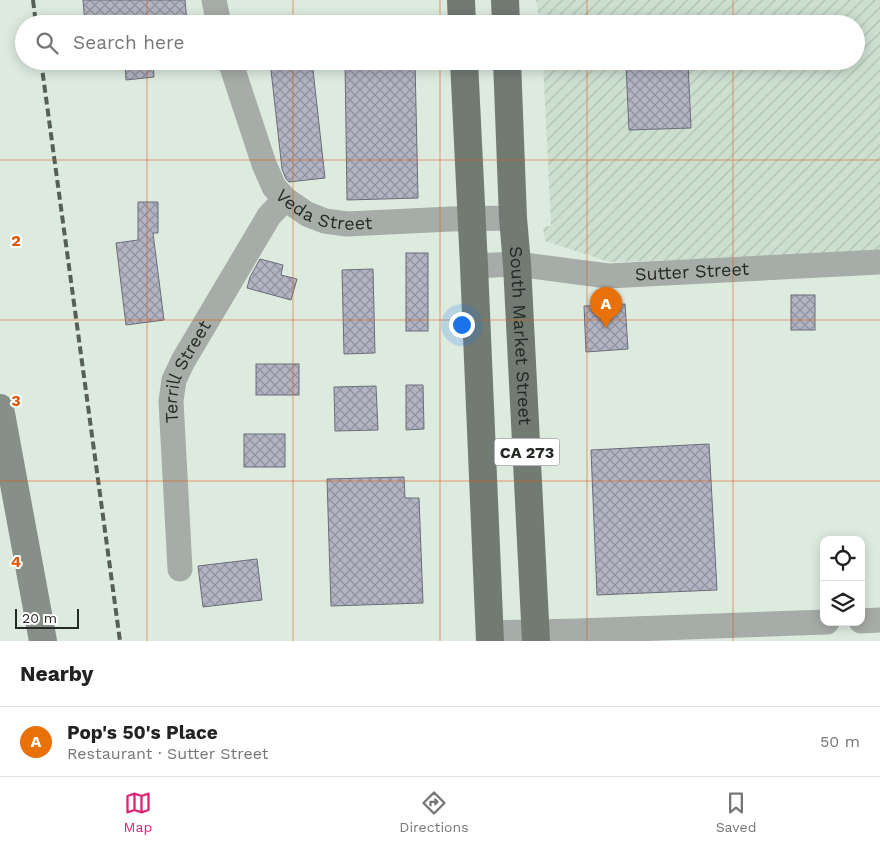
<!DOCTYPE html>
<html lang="en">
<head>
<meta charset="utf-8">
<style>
  body { margin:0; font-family:"Work Sans",sans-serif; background:#f6f6f6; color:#222 }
  .controls { position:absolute; right:15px; bottom:15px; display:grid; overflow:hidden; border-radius:10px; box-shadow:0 2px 12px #0003 }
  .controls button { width:45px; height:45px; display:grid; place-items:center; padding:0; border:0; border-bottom:1px solid #e0e0e0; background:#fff; color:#222; font:25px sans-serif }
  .scale { position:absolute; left:15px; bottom:12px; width:64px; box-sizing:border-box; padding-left:5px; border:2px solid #242924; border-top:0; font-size:14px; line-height:18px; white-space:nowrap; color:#242924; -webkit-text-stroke:4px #fff; paint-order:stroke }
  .you { position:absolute; left:461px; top:324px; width:18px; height:18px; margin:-12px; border:4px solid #fff; border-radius:50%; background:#1a73e8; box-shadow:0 0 0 8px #1a73e833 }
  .badge { display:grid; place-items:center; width:32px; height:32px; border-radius:50%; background:#db2777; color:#fff; font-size:16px; font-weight:700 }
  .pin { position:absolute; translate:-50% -41px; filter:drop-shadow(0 1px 2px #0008) }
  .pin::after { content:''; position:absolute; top:26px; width:18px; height:15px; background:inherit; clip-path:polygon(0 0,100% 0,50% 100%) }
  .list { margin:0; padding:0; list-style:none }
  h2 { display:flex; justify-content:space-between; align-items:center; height:65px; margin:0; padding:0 20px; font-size:21px }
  h2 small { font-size:16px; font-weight:400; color:#767676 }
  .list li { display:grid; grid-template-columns:32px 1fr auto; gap:15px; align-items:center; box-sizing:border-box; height:70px; padding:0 20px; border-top:1px solid #e0e0e0 }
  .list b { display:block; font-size:19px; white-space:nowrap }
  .list p { margin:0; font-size:16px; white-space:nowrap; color:#767676 }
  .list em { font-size:16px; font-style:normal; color:#767676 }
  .icon { flex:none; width:28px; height:28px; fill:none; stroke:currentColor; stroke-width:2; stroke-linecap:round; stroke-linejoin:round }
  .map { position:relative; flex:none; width:880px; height:641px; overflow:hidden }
  .search { position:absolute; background:#fff; box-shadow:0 2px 12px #0003; left:15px; right:15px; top:15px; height:55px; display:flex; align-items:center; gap:12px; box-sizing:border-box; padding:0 18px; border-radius:28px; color:#767676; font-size:19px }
  .sheet { height:135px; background:#fff }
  nav { display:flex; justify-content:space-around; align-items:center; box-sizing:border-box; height:70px; border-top:1px solid #e0e0e0; background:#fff; font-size:14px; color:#767676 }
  nav a { display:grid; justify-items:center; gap:2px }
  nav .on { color:#db2777 }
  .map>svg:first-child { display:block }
  .industrial { fill:url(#industrial-furrows) }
  .building { fill:url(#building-cross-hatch); stroke:#6b6d7a }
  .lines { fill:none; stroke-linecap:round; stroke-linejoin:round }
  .minor { stroke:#a6aca7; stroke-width:25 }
  .secondary { stroke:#879088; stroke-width:28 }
  .primary { stroke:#717b72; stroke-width:28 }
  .rail { stroke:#575f58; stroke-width:4; stroke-dasharray:8 4; stroke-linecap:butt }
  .grid { fill:none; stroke:#de570d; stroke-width:1; stroke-opacity:0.55 }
  .labels { text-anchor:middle; stroke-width:4; stroke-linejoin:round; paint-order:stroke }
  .shield { fill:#fff; stroke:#666966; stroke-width:1 }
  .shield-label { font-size:16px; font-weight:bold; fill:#242924 }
  .street-label { font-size:18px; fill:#242924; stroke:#fff }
  .grid-label { font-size:16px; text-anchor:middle; font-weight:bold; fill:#de570d; stroke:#fff; stroke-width:4; stroke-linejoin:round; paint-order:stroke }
</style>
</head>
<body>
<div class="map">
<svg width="880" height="641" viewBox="0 0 880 641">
  <defs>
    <pattern id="industrial-furrows" width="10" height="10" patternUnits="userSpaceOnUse" patternTransform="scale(1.25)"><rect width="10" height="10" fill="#cde0d0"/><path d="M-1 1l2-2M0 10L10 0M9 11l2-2" fill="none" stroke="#b0c0b2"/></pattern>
    <pattern id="building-cross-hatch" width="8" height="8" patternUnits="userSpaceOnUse" patternTransform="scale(1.25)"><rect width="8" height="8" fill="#b2b4c3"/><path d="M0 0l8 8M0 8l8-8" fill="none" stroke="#91929e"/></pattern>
  </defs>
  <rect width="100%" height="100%" fill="#ddebdf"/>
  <polygon class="industrial" points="536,0 880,0 880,250 819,256 610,262 545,241 543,227 551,226 543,61 856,61 856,24 540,24"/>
  <g class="building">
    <polygon points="83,0 185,0 187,22 168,24 85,24"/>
    <polygon points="125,61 153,61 154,77 126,80"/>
    <polygon points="270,61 312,61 325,178 289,182 286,179 282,169"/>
    <polygon points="345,61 415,61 418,198 347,200"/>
    <polygon points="688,63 691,128 629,130 626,65"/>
    <polygon points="138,202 158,202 158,233 153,233 164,320 126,325 116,243 138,240"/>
    <rect x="406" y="253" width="22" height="78"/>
    <polygon points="260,259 283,265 281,275 297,279 291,300 247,288 250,277"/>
    <polygon points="373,269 375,353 344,354 342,270"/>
    <rect x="791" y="295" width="24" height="35"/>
    <polygon points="625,304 628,349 586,352 584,306"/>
    <rect x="256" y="364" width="43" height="31"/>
    <polygon points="406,385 423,385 424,429 406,430"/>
    <polygon points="376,386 378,430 335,431 334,387"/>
    <rect x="244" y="434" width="41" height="33"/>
    <polygon points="709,444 717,590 597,595 591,450"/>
    <polygon points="404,477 405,498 419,498 423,603 331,606 327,479"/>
    <polygon points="257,559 262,600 203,607 198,566"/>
  </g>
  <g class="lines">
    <g class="minor">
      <polyline points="214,0 219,24"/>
      <path id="s1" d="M230,61L264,164L274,187L285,199L307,214L325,221L347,224L451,219L513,218"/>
      <path id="s2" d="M474,266L517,264L608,276L880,262"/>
      <path id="s3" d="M180,569L171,401L174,380L183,361L269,216L285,199"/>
      <polyline points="861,621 880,620"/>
      <polyline points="490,633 577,631 827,622"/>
    </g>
    <polyline class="secondary" points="0,408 43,641"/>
    <g class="primary">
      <polyline points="461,0 462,24"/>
      <polyline points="505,0 506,24"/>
      <polyline points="464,61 474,266 490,641"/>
      <path id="s4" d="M507,61L513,218L517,264L536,641"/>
    </g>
    <g class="rail">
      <polyline points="33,0 36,24"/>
      <polyline points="41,61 120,641"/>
    </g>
  </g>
  <path class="grid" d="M147,0V24M293,0V24M440,0V24M587,0V24M733,0V24M147,61V641M293,61V641M440,61V641M587,61V641M733,61V641M0,160H880M0,320H880M0,481H880"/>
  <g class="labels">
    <rect class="shield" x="494.5" y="438.5" width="65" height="27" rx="4"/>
    <g class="shield-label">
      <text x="527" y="458">CA 273</text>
    </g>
    <g class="street-label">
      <text dy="6" stroke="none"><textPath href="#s1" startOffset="192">Veda Street</textPath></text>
      <text dy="6" stroke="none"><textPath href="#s2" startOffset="219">Sutter Street</textPath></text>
      <text dy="6" stroke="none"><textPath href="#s4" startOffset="275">South Market Street</textPath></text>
      <text dy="6" stroke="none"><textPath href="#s3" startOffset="201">Terrill Street</textPath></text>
    </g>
  </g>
  <g class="grid-label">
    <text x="16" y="246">2</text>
    <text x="16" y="406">3</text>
    <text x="16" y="567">4</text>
  </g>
</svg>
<div class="controls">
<button><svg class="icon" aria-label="locate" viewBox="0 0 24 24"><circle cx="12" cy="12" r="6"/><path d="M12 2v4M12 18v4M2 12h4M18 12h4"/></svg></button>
<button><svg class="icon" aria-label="layers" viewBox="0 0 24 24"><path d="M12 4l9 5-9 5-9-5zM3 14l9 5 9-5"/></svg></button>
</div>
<div class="scale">20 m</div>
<div class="you"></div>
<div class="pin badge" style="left:606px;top:328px;background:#e8710a">A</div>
<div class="search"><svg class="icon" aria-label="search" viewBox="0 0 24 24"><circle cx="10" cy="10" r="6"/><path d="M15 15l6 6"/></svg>Search here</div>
</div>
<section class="sheet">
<h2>Nearby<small></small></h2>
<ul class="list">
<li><span class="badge" style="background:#e8710a">A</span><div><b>Pop's 50's Place</b><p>Restaurant · Sutter Street</p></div><em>50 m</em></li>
</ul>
</section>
<nav>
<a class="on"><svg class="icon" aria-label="map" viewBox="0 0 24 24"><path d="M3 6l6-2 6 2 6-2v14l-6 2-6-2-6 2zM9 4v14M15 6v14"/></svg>Map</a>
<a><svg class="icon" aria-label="directions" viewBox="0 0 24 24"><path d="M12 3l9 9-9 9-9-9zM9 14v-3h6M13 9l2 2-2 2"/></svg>Directions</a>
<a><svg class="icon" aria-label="saved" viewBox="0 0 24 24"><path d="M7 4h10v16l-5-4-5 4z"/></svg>Saved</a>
</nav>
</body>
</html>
